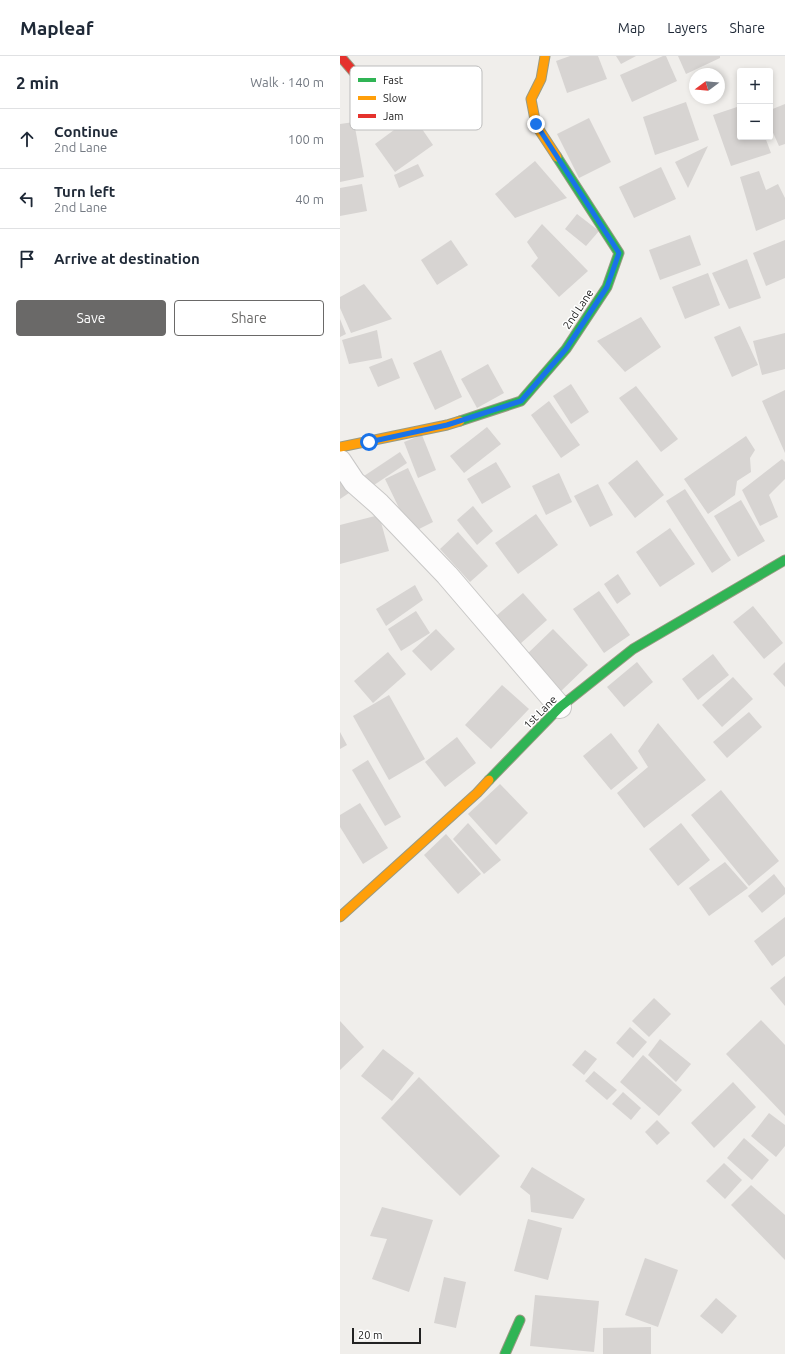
<!DOCTYPE html>
<html lang="en">
<head>
<meta charset="utf-8">
<style>
  body { margin:0; font-family:Ubuntu,sans-serif; background:#f2f2f3; color:#1f2937 }
  .controls { position:absolute; right:12px; top:12px; display:grid; overflow:hidden; border-radius:4px; box-shadow:0 2px 6px #0003 }
  .controls button { width:36px; height:36px; display:grid; place-items:center; padding:0; border:0; border-bottom:1px solid #e0e1e3; background:#fff; color:#1f2937; font:20px sans-serif }
  .compass { position:absolute; left:349px; top:12px; width:36px; height:36px; border-radius:50%; background:#fff; box-shadow:0 2px 6px #0003; rotate:254deg }
  .scale { position:absolute; left:12px; bottom:10px; width:69px; box-sizing:border-box; padding-left:4px; border:2px solid #222; border-top:0; font-size:11px; line-height:14px; white-space:nowrap; color:#222; -webkit-text-stroke:3px #fff; paint-order:stroke }
  .stop { position:absolute; width:12px; height:12px; margin:-9px; border:3px solid #1a73e8; border-radius:50%; background:#fff }
  .stop.end { background:#1a73e8; border-color:#fff; box-shadow:0 1px 4px #0008 }
  .list { margin:0; padding:0; list-style:none }
  h2 { display:flex; justify-content:space-between; align-items:center; height:52px; margin:0; padding:0 16px; font-size:17px }
  h2 small { font-size:13px; font-weight:400; color:#747a83 }
  .list li { display:grid; grid-template-columns:26px 1fr auto; gap:12px; align-items:center; box-sizing:border-box; height:60px; padding:0 16px; border-top:1px solid #e0e1e3 }
  .list b { display:block; font-size:15px; white-space:nowrap }
  .list p { margin:0; font-size:13px; white-space:nowrap; color:#747a83 }
  .list em { font-size:13px; font-style:normal; color:#747a83 }
  .actions { display:flex; gap:8px; padding:12px 16px }
  .actions a { flex:1; padding:9px 0; border:1px solid #6a6968; border-radius:4px; text-align:center; font-size:14px; color:#6a6968 }
  .actions .main { background:#6a6968; color:#fff }
  .icon { flex:none; width:22px; height:22px; fill:none; stroke:currentColor; stroke-width:2; stroke-linecap:round; stroke-linejoin:round }
  .map { position:relative; flex:none; width:445px; height:1298px; overflow:hidden }
  header { display:flex; align-items:center; gap:24px; box-sizing:border-box; height:56px; padding:0 20px; background:#fff; border-bottom:1px solid #e0e1e3 }
  header strong { font-size:19px }
  nav { display:flex; gap:22px; margin-inline-start:auto; font-size:14px }
  main { display:flex }
  aside { flex:1; background:#fff }
  .map>svg:first-child { display:block }
  .building { fill:#d7d4d2 }
  .lines { fill:none; stroke-linecap:round; stroke-linejoin:round }
  .street-casing { stroke:#c9c8c7; stroke-width:24 }
  .fast-casing { stroke:#999a82; stroke-width:11 }
  .slow-casing { stroke:#999a82; stroke-width:11 }
  .jam-casing { stroke:#999a82; stroke-width:11 }
  .street { stroke:#fdfcfc; stroke-width:22 }
  .fast { stroke:#30b455; stroke-width:9 }
  .slow { stroke:#ff9f0a; stroke-width:9 }
  .jam { stroke:#e5322d; stroke-width:9 }
  .route { stroke:#1a73e8; stroke-width:5 }
  .labels { text-anchor:middle; stroke-width:3; stroke-linejoin:round; paint-order:stroke }
  .street-label { font-size:11px; fill:#222; stroke:#fff }
  .key { fill:#fff; stroke:#bdbdbd; stroke-width:1 }
  .key-label { font-size:11px; fill:#222 }
</style>
</head>
<body>
<header>
<strong>Mapleaf</strong>
<nav><a>Map</a><a>Layers</a><a>Share</a></nav>
</header>
<main>
<aside>
<h2>2 min<small>Walk · 140 m</small></h2>
<ul class="list">
<li><svg class="icon" aria-label="ahead" viewBox="0 0 24 24"><path d="M12 20V5M6 11l6-6 6 6"/></svg><div><b>Continue</b><p>2nd Lane</p></div><em>100 m</em></li>
<li><svg class="icon" aria-label="left" viewBox="0 0 24 24"><path d="M17 20v-9H6M10 6l-5 5 5 5"/></svg><div><b>Turn left</b><p>2nd Lane</p></div><em>40 m</em></li>
<li><svg class="icon" aria-label="arrive" viewBox="0 0 24 24"><path d="M6 21V4h12l-3 4 3 4H6"/></svg><div><b>Arrive at destination</b></div></li>
</ul>
<div class="actions"><a class="main">Save</a><a>Share</a></div>
</aside>
<div class="map">
<svg width="445" height="1298" viewBox="0 0 445 1298">
  <rect width="100%" height="100%" fill="#f0eeeb"/>
  <g class="building">
    <polygon points="230,0 258,0 267,23 227,37 216,5"/>
    <polygon points="276,0 296,0 281,8"/>
    <polygon points="323,0 326,0 337,25 292,46 280,19"/>
    <polygon points="338,0 380,0 380,2 346,18"/>
    <polygon points="346,46 359,84 315,99 303,61"/>
    <polygon points="445,48 445,88 439,90 430,70 430,54"/>
    <polygon points="400,50 400,81 425,81 431,97 391,110 373,59"/>
    <polygon points="73,60 93,89 55,116 35,88"/>
    <polygon points="249,62 271,106 239,122 217,78"/>
    <polygon points="14,66 24,121 0,126 0,68"/>
    <polygon points="368,90 348,132 335,106"/>
    <polygon points="195,105 227,142 175,162 155,138"/>
    <polygon points="78,108 84,120 59,132 54,119"/>
    <polygon points="321,111 336,143 294,162 279,131"/>
    <polygon points="419,115 426,134 438,128 445,142 445,163 416,175 400,121"/>
    <polygon points="22,128 27,155 0,160 0,132"/>
    <polygon points="237,158 259,175 246,190 225,173"/>
    <polygon points="202,168 248,215 219,241 191,210 198,202 187,186"/>
    <polygon points="350,179 361,209 320,224 309,194"/>
    <polygon points="111,184 128,209 97,229 81,204"/>
    <polygon points="445,184 445,222 426,230 413,197"/>
    <polygon points="407,203 421,242 389,253 372,217"/>
    <polygon points="368,217 380,249 345,263 332,231"/>
    <polygon points="24,228 52,263 11,277 0,252 0,241"/>
    <polygon points="301,261 321,291 285,316 257,285"/>
    <polygon points="0,263 6,278 0,281"/>
    <polygon points="400,270 418,309 392,321 374,281"/>
    <polygon points="37,274 42,302 9,308 2,284"/>
    <polygon points="445,277 445,313 422,319 413,285"/>
    <polygon points="101,294 122,341 95,354 73,307"/>
    <polygon points="52,302 60,322 38,331 29,311"/>
    <polygon points="148,308 164,337 137,352 121,323"/>
    <polygon points="231,328 249,356 231,368 213,340"/>
    <polygon points="296,330 338,383 321,396 279,342"/>
    <polygon points="445,334 445,397 422,345"/>
    <polygon points="209,345 240,389 221,402 191,359"/>
    <polygon points="147,371 161,388 124,417 110,400"/>
    <polygon points="82,379 96,414 78,422 64,386"/>
    <polygon points="406,380 415,394 410,402 411,416 397,425 395,439 368,458 344,423"/>
    <polygon points="60,396 67,407 28,433 21,422"/>
    <polygon points="442,403 445,406 445,423 429,439 438,461 420,470 402,434"/>
    <polygon points="297,404 324,439 295,462 268,427"/>
    <polygon points="156,406 171,431 142,448 127,423"/>
    <polygon points="68,412 93,466 71,477 45,423"/>
    <polygon points="219,417 232,446 206,459 192,430"/>
    <polygon points="0,419 12,435 0,443"/>
    <polygon points="258,428 273,459 250,471 234,440"/>
    <polygon points="345,433 391,504 372,517 326,445"/>
    <polygon points="401,444 425,485 398,501 374,460"/>
    <polygon points="133,450 153,475 137,489 117,464"/>
    <polygon points="196,458 218,489 178,518 155,487"/>
    <polygon points="39,459 49,495 0,508 0,469"/>
    <polygon points="330,472 355,508 320,531 296,496"/>
    <polygon points="118,476 148,510 130,526 100,493"/>
    <polygon points="278,518 291,538 277,548 264,528"/>
    <polygon points="75,529 83,544 46,570 36,553"/>
    <polygon points="259,535 290,579 264,597 233,553"/>
    <polygon points="183,537 207,564 180,588 156,560"/>
    <polygon points="413,550 443,587 424,603 393,566"/>
    <polygon points="76,555 90,577 61,595 48,573"/>
    <polygon points="96,573 115,593 91,615 72,595"/>
    <polygon points="213,573 248,609 219,637 184,601"/>
    <polygon points="48,596 66,618 33,647 14,625"/>
    <polygon points="373,598 389,619 358,644 342,623"/>
    <polygon points="297,606 313,626 284,651 267,631"/>
    <polygon points="445,606 445,631 433,618"/>
    <polygon points="393,621 413,643 382,671 362,649"/>
    <polygon points="162,629 189,653 151,693 125,669"/>
    <polygon points="49,639 85,703 49,724 13,660"/>
    <polygon points="409,656 422,671 387,702 373,686"/>
    <polygon points="318,667 366,724 304,772 277,737 308,711 298,695"/>
    <polygon points="0,676 7,689 0,693"/>
    <polygon points="271,677 298,712 271,734 243,700"/>
    <polygon points="117,681 136,707 105,731 85,706"/>
    <polygon points="28,704 61,761 45,770 12,714"/>
    <polygon points="160,728 188,757 156,789 128,758"/>
    <polygon points="381,734 439,805 409,830 351,759"/>
    <polygon points="20,747 48,792 23,808 0,771 0,759"/>
    <polygon points="128,767 161,804 144,818 113,783"/>
    <polygon points="341,767 370,804 338,830 309,793"/>
    <polygon points="106,778 141,818 118,838 84,799"/>
    <polygon points="385,806 408,832 369,860 349,832"/>
    <polygon points="434,818 445,832 445,838 422,857 408,840"/>
    <polygon points="445,861 445,900 432,910 414,885"/>
    <polygon points="445,920 445,950 430,932"/>
    <polygon points="314,942 331,958 309,981 292,965"/>
    <polygon points="421,964 445,989 445,1060 386,998"/>
    <polygon points="0,965 24,991 0,1014"/>
    <polygon points="290,971 307,986 293,1002 276,987"/>
    <polygon points="320,983 351,1008 336,1026 308,999"/>
    <polygon points="43,993 74,1017 52,1045 21,1020"/>
    <polygon points="245,994 257,1003 244,1019 232,1009"/>
    <polygon points="303,999 342,1034 319,1060 280,1026"/>
    <polygon points="254,1015 277,1034 267,1044 245,1025"/>
    <polygon points="79,1021 160,1100 120,1140 41,1062"/>
    <polygon points="393,1026 416,1051 374,1092 351,1067"/>
    <polygon points="283,1036 301,1052 291,1064 272,1048"/>
    <polygon points="429,1057 445,1069 445,1090 436,1101 411,1080"/>
    <polygon points="317,1064 330,1077 317,1089 305,1076"/>
    <polygon points="404,1082 429,1104 412,1124 387,1102"/>
    <polygon points="384,1107 402,1124 385,1143 366,1125"/>
    <polygon points="192,1111 245,1143 233,1163 191,1156 190,1139 180,1131"/>
    <polygon points="411,1129 445,1159 445,1204 391,1149"/>
    <polygon points="42,1151 93,1164 69,1236 32,1223 47,1183 30,1180"/>
    <polygon points="188,1163 222,1172 208,1224 174,1215"/>
    <polygon points="305,1202 338,1214 318,1271 285,1259"/>
    <polygon points="104,1221 126,1226 116,1272 94,1267"/>
    <polygon points="195,1239 259,1245 254,1296 190,1290"/>
    <polygon points="376,1242 397,1260 382,1278 360,1260"/>
    <polygon points="311,1271 311,1298 263,1298 263,1272"/>
  </g>
  <g class="lines">
    <g class="street-casing">
      <polyline id="street" points="0,405 14,426 39,448 107,519 220,651"/>
    </g>
    <g class="fast-casing">
      <g id="fast">
        <polyline points="120,365 181,345 226,293 267,231 279,197 217,101"/>
        <polyline points="149,724 220,651 293,593 445,504"/>
        <polyline points="165,1298 180,1264"/>
      </g>
    </g>
    <g class="slow-casing">
      <g id="slow">
        <polyline points="205,0 201,23 191,43 196,69 217,101"/>
        <polyline points="0,391 107,369 120,365"/>
        <polyline points="0,861 137,737 149,724"/>
      </g>
    </g>
    <g class="jam-casing">
      <polyline id="jam" points="0,0 30,35"/>
    </g>
    <use href="#street" class="street"/>
    <use href="#fast" class="fast"/>
    <use href="#slow" class="slow"/>
    <use href="#jam" class="jam"/>
  </g>
  <g class="lines">
    <polyline class="route" points="29,386 107,369 181,345 226,293 267,231 279,197 196,68"/>
  </g>
  <g class="labels">
    <g class="street-label">
      <text transform="translate(238 253) rotate(-56)" y="4">2nd Lane</text>
      <text transform="translate(200 656) rotate(-45)" y="4">1st Lane</text>
    </g>
  </g>
  <rect x="10" y="10" width="132" height="64" rx="6" class="key"/>
  <rect x="18" y="22" width="18" height="4" fill="#30b455"/>
  <rect x="18" y="40" width="18" height="4" fill="#ff9f0a"/>
  <rect x="18" y="58" width="18" height="4" fill="#e5322d"/>
  <g class="key-label">
    <text x="43" y="28">Fast</text>
    <text x="43" y="46">Slow</text>
    <text x="43" y="64">Jam</text>
  </g>
</svg>
<div class="controls">
<button>+</button>
<button>−</button>
</div>
<svg class="compass" viewBox="-18 -18 36 36"><path d="M0-13l5 13h-10z" fill="#e53935"/><path d="M0 13l5-13h-10z" fill="#747a83"/></svg>
<div class="scale">20 m</div>
<div class="stop" style="left:29px;top:386px"></div>
<div class="stop end" style="left:196px;top:68px"></div>
</div>
</main>
</body>
</html>
